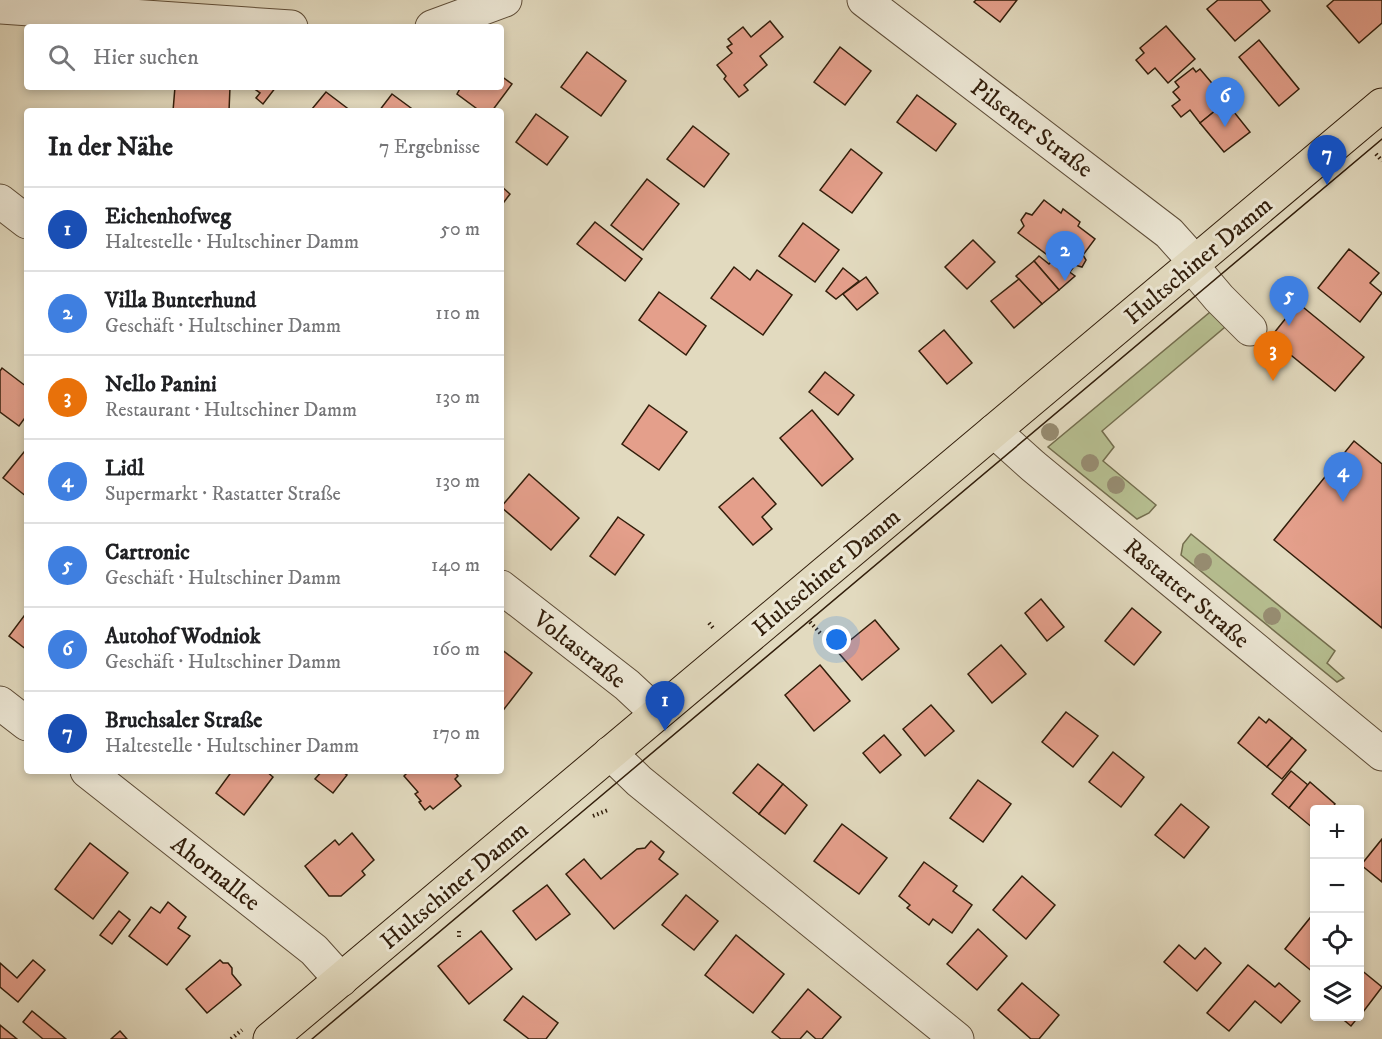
<!DOCTYPE html>
<html lang="de">
<head>
<meta charset="utf-8">
<style>
  body { margin:0; font-family:"IM FELL DW Pica",serif; background:#f6f6f6; color:#202124 }
  .controls { position:absolute; right:18px; bottom:18px; display:grid; overflow:hidden; border-radius:6px; box-shadow:0 3px 9px #0003 }
  .controls button { width:54px; height:54px; display:grid; place-items:center; padding:0; border:0; border-bottom:2px solid #e0e0e0; background:#fff; color:#202124; font:30px sans-serif }
  .you { position:absolute; left:837px; top:640px; width:21px; height:21px; margin:-15px; border:4px solid #fff; border-radius:50%; background:#1a73e8; box-shadow:0 0 0 9px #1a73e833 }
  .badge { display:grid; place-items:center; width:39px; height:39px; border-radius:50%; background:#8f2418; color:#fff; font-size:20px; font-weight:700 }
  .pin { position:absolute; translate:-50% -50px; filter:drop-shadow(0 2px 3px #0008) }
  .pin::after { content:''; position:absolute; top:32px; width:21px; height:18px; background:inherit; clip-path:polygon(0 0,100% 0,50% 100%) }
  .list { margin:0; padding:0; list-style:none }
  h2 { display:flex; justify-content:space-between; align-items:center; height:78px; margin:0; padding:0 24px; font-size:26px }
  h2 small { font-size:20px; font-weight:400; color:#757577 }
  .list li { display:grid; grid-template-columns:39px 1fr auto; gap:18px; align-items:center; box-sizing:border-box; height:84px; padding:0 24px; border-top:2px solid #e0e0e0 }
  .list b { display:block; font-size:22px; white-space:nowrap }
  .list p { margin:0; font-size:20px; white-space:nowrap; color:#757577 }
  .list em { font-size:20px; font-style:normal; color:#757577 }
  .icon { flex:none; width:33px; height:33px; fill:none; stroke:currentColor; stroke-width:2; stroke-linecap:round; stroke-linejoin:round }
  .map { position:relative; flex:none; width:1382px; height:1039px; overflow:hidden }
  .search { position:absolute; background:#fff; box-shadow:0 3px 9px #0003; left:24px; top:24px; width:480px; height:66px; display:flex; align-items:center; gap:15px; box-sizing:border-box; padding:0 21px; border-radius:6px; color:#757577; font-size:22px }
  .panel { position:absolute; background:#fff; box-shadow:0 3px 9px #0003; left:24px; top:108px; width:480px; height:666px; border-radius:6px }
  .map>svg:first-child { display:block }
  .green { fill:#b6be90; stroke:#746e4e; stroke-width:1.5 }
  .building { fill:#e49f8b; stroke:#321e0b; stroke-width:1.5 }
  .lines { fill:none; stroke-linecap:round; stroke-linejoin:round }
  .minor-casing { stroke:#5e4d38; stroke-width:35 }
  .major-casing { stroke:#321e0b; stroke-width:35 }
  .path { stroke:#321e0b; stroke-width:4; stroke-dasharray:1.5 3; stroke-linecap:butt }
  .minor { stroke:#ece7d5; stroke-width:33 }
  .major { stroke:#e2dabf; stroke-width:33 }
  .tram { stroke:#321e0b; stroke-width:1.5 }
  .tree { fill:#978d72 }
  .labels { text-anchor:middle; stroke-width:6; stroke-linejoin:round; paint-order:stroke }
  .street-label { font-size:24px; fill:#321e0b; stroke:#ece7d5 }
</style>
</head>
<body>
<div class="map">
<svg width="1382" height="1039" viewBox="0 0 1382 1039">
  <rect width="100%" height="100%" fill="#e2dabf"/>
  <filter id="stains"><feTurbulence type="fractalNoise" baseFrequency=".00333" numOctaves="4"/><feColorMatrix values="0 0 0 0 .2 0 0 0 0 .09 0 0 0 0 .02 0 0 0 .5 -.17"/></filter>
  <radialGradient id="worn" r=".72"><stop offset=".6" stop-color="#630" stop-opacity="0"/><stop offset="1" stop-color="#630" stop-opacity=".3"/></radialGradient>
  <g class="green">
    <polygon points="1215,308 1225,327 1102,431 1114,447 1103,461 1156,505 1149,513 1137,519 1048,447"/>
    <polygon points="1191,534 1335,651 1327,663 1344,678 1337,682 1181,555 1183,544"/>
  </g>
  <g class="building">
    <polygon points="976,0 1017,0 1000,22 974,2"/>
    <polygon points="1218,0 1261,0 1270,11 1235,41 1207,9"/>
    <polygon points="1334,0 1382,0 1382,23 1359,43 1327,6"/>
    <polygon points="770,21 783,37 760,56 767,65 744,85 748,90 739,97 724,79 726,76 717,65 732,53 727,47 732,44 728,39 743,27 751,37"/>
    <polygon points="1166,26 1195,59 1168,83 1155,68 1148,74 1136,60 1144,53 1140,48"/>
    <polygon points="1259,40 1299,89 1279,106 1239,57"/>
    <polygon points="840,47 871,71 845,105 814,82"/>
    <polygon points="587,52 626,81 601,116 561,87"/>
    <polygon points="1193,68 1196,72 1200,69 1227,101 1200,123 1190,110 1181,117 1172,106 1180,100 1173,92 1179,87 1175,82"/>
    <polygon points="501,76 512,84 492,111 480,111 457,94 461,87 501,87"/>
    <polygon points="175,87 230,87 229,111 173,111"/>
    <polygon points="252,87 276,87 263,104 256,98 260,93"/>
    <polygon points="326,92 351,111 314,111 312,109"/>
    <polygon points="392,94 415,111 379,111"/>
    <polygon points="917,95 956,124 936,151 897,122"/>
    <polygon points="1226,102 1250,132 1224,152 1200,123"/>
    <polygon points="536,114 568,137 547,165 516,142"/>
    <polygon points="693,126 729,154 704,187 667,159"/>
    <polygon points="851,149 882,173 852,213 820,190"/>
    <polygon points="647,179 679,204 643,250 611,225"/>
    <polygon points="501,186 510,194 501,206"/>
    <polygon points="1044,200 1061,213 1063,209 1080,222 1078,226 1095,239 1083,255 1086,260 1082,267 1075,265 1070,272 1018,233 1024,226 1021,220 1026,213 1032,215"/>
    <polygon points="595,222 642,259 625,281 577,244"/>
    <polygon points="803,223 839,250 815,282 779,256"/>
    <polygon points="973,240 995,262 967,289 945,267"/>
    <polygon points="1349,249 1379,273 1370,283 1382,293 1360,322 1318,288"/>
    <polygon points="1039,256 1049,264 1053,260 1075,276 1059,290 1034,261"/>
    <polygon points="1034,261 1059,290 1042,304 1016,276"/>
    <polygon points="734,267 750,280 757,270 792,295 763,335 711,298"/>
    <polygon points="843,268 859,281 836,299 826,291"/>
    <polygon points="866,277 878,293 857,310 843,294"/>
    <polygon points="1019,279 1042,304 1014,328 991,301"/>
    <polygon points="659,292 706,326 686,355 639,320"/>
    <polygon points="1298,303 1364,357 1335,391 1270,338"/>
    <polygon points="944,330 972,363 947,384 919,351"/>
    <polygon points="2,368 27,387 27,415 19,426 0,412 0,371"/>
    <polygon points="825,372 854,395 838,415 809,392"/>
    <polygon points="649,405 687,432 659,470 622,444"/>
    <polygon points="812,410 853,459 822,486 780,438"/>
    <polygon points="1354,441 1382,464 1382,628 1274,540"/>
    <polygon points="24,452 27,454 27,497 3,478"/>
    <polygon points="529,474 579,518 551,550 501,507"/>
    <polygon points="753,478 776,504 762,517 772,529 753,545 719,507"/>
    <polygon points="618,517 644,535 615,575 590,556"/>
    <polygon points="1041,599 1064,627 1047,641 1025,613"/>
    <polygon points="1132,608 1161,632 1134,665 1105,641"/>
    <polygon points="27,612 27,650 9,636"/>
    <polygon points="875,620 899,649 862,680 837,651"/>
    <polygon points="1001,645 1026,674 992,703 968,674"/>
    <polygon points="501,649 532,673 501,713"/>
    <polygon points="820,665 850,701 814,731 785,695"/>
    <polygon points="931,705 954,731 925,756 903,729"/>
    <polygon points="1066,712 1098,736 1073,767 1042,742"/>
    <polygon points="1259,717 1266,723 1269,719 1292,738 1267,767 1238,743"/>
    <polygon points="884,735 901,755 880,773 863,753"/>
    <polygon points="1292,738 1306,750 1282,779 1267,767"/>
    <polygon points="1113,752 1144,777 1121,807 1089,782"/>
    <polygon points="758,764 783,784 759,814 733,793"/>
    <polygon points="232,771 266,771 273,777 244,815 216,793"/>
    <polygon points="322,771 341,771 347,775 333,793 315,779"/>
    <polygon points="409,771 454,771 458,776 455,779 461,786 433,809 430,806 425,810 419,802 421,801 415,794 418,792 404,776"/>
    <polygon points="1291,771 1308,785 1289,808 1272,794"/>
    <polygon points="978,780 1011,804 983,842 950,818"/>
    <polygon points="1310,782 1335,804 1331,810 1314,810 1314,829 1289,808"/>
    <polygon points="783,784 807,805 785,834 759,814"/>
    <polygon points="1181,804 1209,827 1184,858 1155,835"/>
    <polygon points="842,824 887,858 859,894 814,861"/>
    <polygon points="352,833 374,860 362,871 365,875 341,896 329,896 305,866 335,840 339,845"/>
    <polygon points="1382,839 1382,882 1361,865"/>
    <polygon points="651,841 664,852 659,859 678,874 614,929 566,874 584,859 601,879 637,849 645,848"/>
    <polygon points="90,843 128,873 93,919 55,889"/>
    <polygon points="924,862 957,886 953,891 972,905 952,933 933,919 929,925 907,908 910,905 899,896"/>
    <polygon points="1022,876 1055,905 1026,939 993,910"/>
    <polygon points="547,885 570,914 536,940 513,911"/>
    <polygon points="686,895 718,921 694,950 662,925"/>
    <polygon points="168,902 186,917 178,928 190,936 167,965 129,936 151,907 160,913"/>
    <polygon points="119,911 130,920 112,944 100,935"/>
    <polygon points="1314,913 1314,973 1285,949"/>
    <polygon points="978,929 1007,956 977,990 947,964"/>
    <polygon points="481,931 512,969 469,1004 438,966"/>
    <polygon points="736,935 784,974 753,1013 705,975"/>
    <polygon points="1179,945 1195,959 1205,948 1221,963 1197,991 1164,962"/>
    <polygon points="33,960 45,970 18,1002 0,987 0,963 17,978"/>
    <polygon points="220,960 223,963 228,963 232,968 232,974 241,985 207,1013 186,989"/>
    <polygon points="1248,965 1275,987 1279,983 1300,1001 1281,1023 1255,1001 1229,1031 1207,1013"/>
    <polygon points="1360,969 1382,987 1360,1016"/>
    <polygon points="1022,983 1059,1015 1039,1039 1031,1039 998,1010"/>
    <polygon points="808,989 841,1017 822,1039 816,1039 807,1031 800,1039 781,1039 772,1032"/>
    <polygon points="523,996 558,1023 546,1039 529,1039 504,1020"/>
    <polygon points="32,1011 66,1039 43,1039 23,1022"/>
    <polygon points="1339,1016 1359,1016 1351,1026"/>
    <polygon points="0,1025 17,1039 0,1039"/>
    <polygon points="120,1031 127,1039 111,1039"/>
  </g>
  <g class="lines">
    <g class="minor-casing">
      <g id="minor">
        <polyline points="864,0 1169,233 1195,262"/>
        <polyline points="0,7 291,27"/>
        <polyline points="432,27 505,0"/>
        <polyline points="0,201 27,222"/>
        <polyline points="1191,265 1219,298 1250,329"/>
        <polyline points="994,431 1033,466 1382,754"/>
        <polyline points="501,587 627,685 657,713"/>
        <polyline points="0,703 27,724"/>
        <polyline points="610,753 639,781 957,1039"/>
        <polyline points="87,771 314,950 341,980"/>
      </g>
    </g>
    <g class="major-casing">
      <polyline id="major" points="270,1039 1382,105"/>
    </g>
    <g class="path">
      <polyline points="1376,154 1382,161"/>
      <polyline points="810,622 821,634"/>
      <polyline points="709,623 714,629"/>
      <polyline points="593,816 608,810"/>
      <polyline points="459,931 459,938"/>
      <polyline points="231,1039 242,1030"/>
    </g>
    <use href="#minor" class="minor"/>
    <use href="#major" class="major"/>
    <polyline class="tram" points="312,1039 1382,139"/>
  </g>
  <g class="tree">
    <circle cx="1050" cy="432" r="9"/>
    <circle cx="1090" cy="463" r="9"/>
    <circle cx="1116" cy="485" r="9"/>
    <circle cx="1203" cy="562" r="9"/>
    <circle cx="1272" cy="616" r="9"/>
  </g>
  <g class="labels">
    <g class="street-label">
      <text transform="translate(1032 128) rotate(37)" y="8">Pilsener Straße</text>
      <text transform="translate(1198 260) rotate(-40)" y="8">Hultschiner Damm</text>
      <text transform="translate(826 572) rotate(-40)" y="8">Hultschiner Damm</text>
      <text transform="translate(1187 593) rotate(40)" y="8">Rastatter Straße</text>
      <text transform="translate(580 649) rotate(38)" y="8">Voltastraße</text>
      <text transform="translate(216 873) rotate(38)" y="8">Ahornallee</text>
      <text transform="translate(454 885) rotate(-40)" y="8">Hultschiner Damm</text>
    </g>
  </g>
  <rect width="100%" height="100%" filter="url(#stains)"/>
  <rect width="100%" height="100%" fill="url(#worn)"/>
</svg>
<div class="controls">
<button>+</button>
<button>−</button>
<button><svg class="icon" aria-label="locate" viewBox="0 0 24 24"><circle cx="12" cy="12" r="6"/><path d="M12 2v4M12 18v4M2 12h4M18 12h4"/></svg></button>
<button><svg class="icon" aria-label="layers" viewBox="0 0 24 24"><path d="M12 4l9 5-9 5-9-5zM3 14l9 5 9-5"/></svg></button>
</div>
<div class="you"></div>
<div class="pin badge" style="left:665px;top:731px;background:#1a4fb4">1</div>
<div class="pin badge" style="left:1065px;top:281px;background:#3f7fe0">2</div>
<div class="pin badge" style="left:1273px;top:381px;background:#e8710a">3</div>
<div class="pin badge" style="left:1343px;top:502px;background:#3f7fe0">4</div>
<div class="pin badge" style="left:1289px;top:326px;background:#3f7fe0">5</div>
<div class="pin badge" style="left:1225px;top:127px;background:#3f7fe0">6</div>
<div class="pin badge" style="left:1327px;top:185px;background:#1a4fb4">7</div>
<div class="search"><svg class="icon" aria-label="search" viewBox="0 0 24 24"><circle cx="10" cy="10" r="6"/><path d="M15 15l6 6"/></svg>Hier suchen</div>
<section class="panel">
<h2>In der Nähe<small>7 Ergebnisse</small></h2>
<ul class="list">
<li><span class="badge" style="background:#1a4fb4">1</span><div><b>Eichenhofweg</b><p>Haltestelle · Hultschiner Damm</p></div><em>50 m</em></li>
<li><span class="badge" style="background:#3f7fe0">2</span><div><b>Villa Bunterhund</b><p>Geschäft · Hultschiner Damm</p></div><em>110 m</em></li>
<li><span class="badge" style="background:#e8710a">3</span><div><b>Nello Panini</b><p>Restaurant · Hultschiner Damm</p></div><em>130 m</em></li>
<li><span class="badge" style="background:#3f7fe0">4</span><div><b>Lidl</b><p>Supermarkt · Rastatter Straße</p></div><em>130 m</em></li>
<li><span class="badge" style="background:#3f7fe0">5</span><div><b>Cartronic</b><p>Geschäft · Hultschiner Damm</p></div><em>140 m</em></li>
<li><span class="badge" style="background:#3f7fe0">6</span><div><b>Autohof Wodniok</b><p>Geschäft · Hultschiner Damm</p></div><em>160 m</em></li>
<li><span class="badge" style="background:#1a4fb4">7</span><div><b>Bruchsaler Straße</b><p>Haltestelle · Hultschiner Damm</p></div><em>170 m</em></li>
</ul>
</section>
</div>
</body>
</html>
